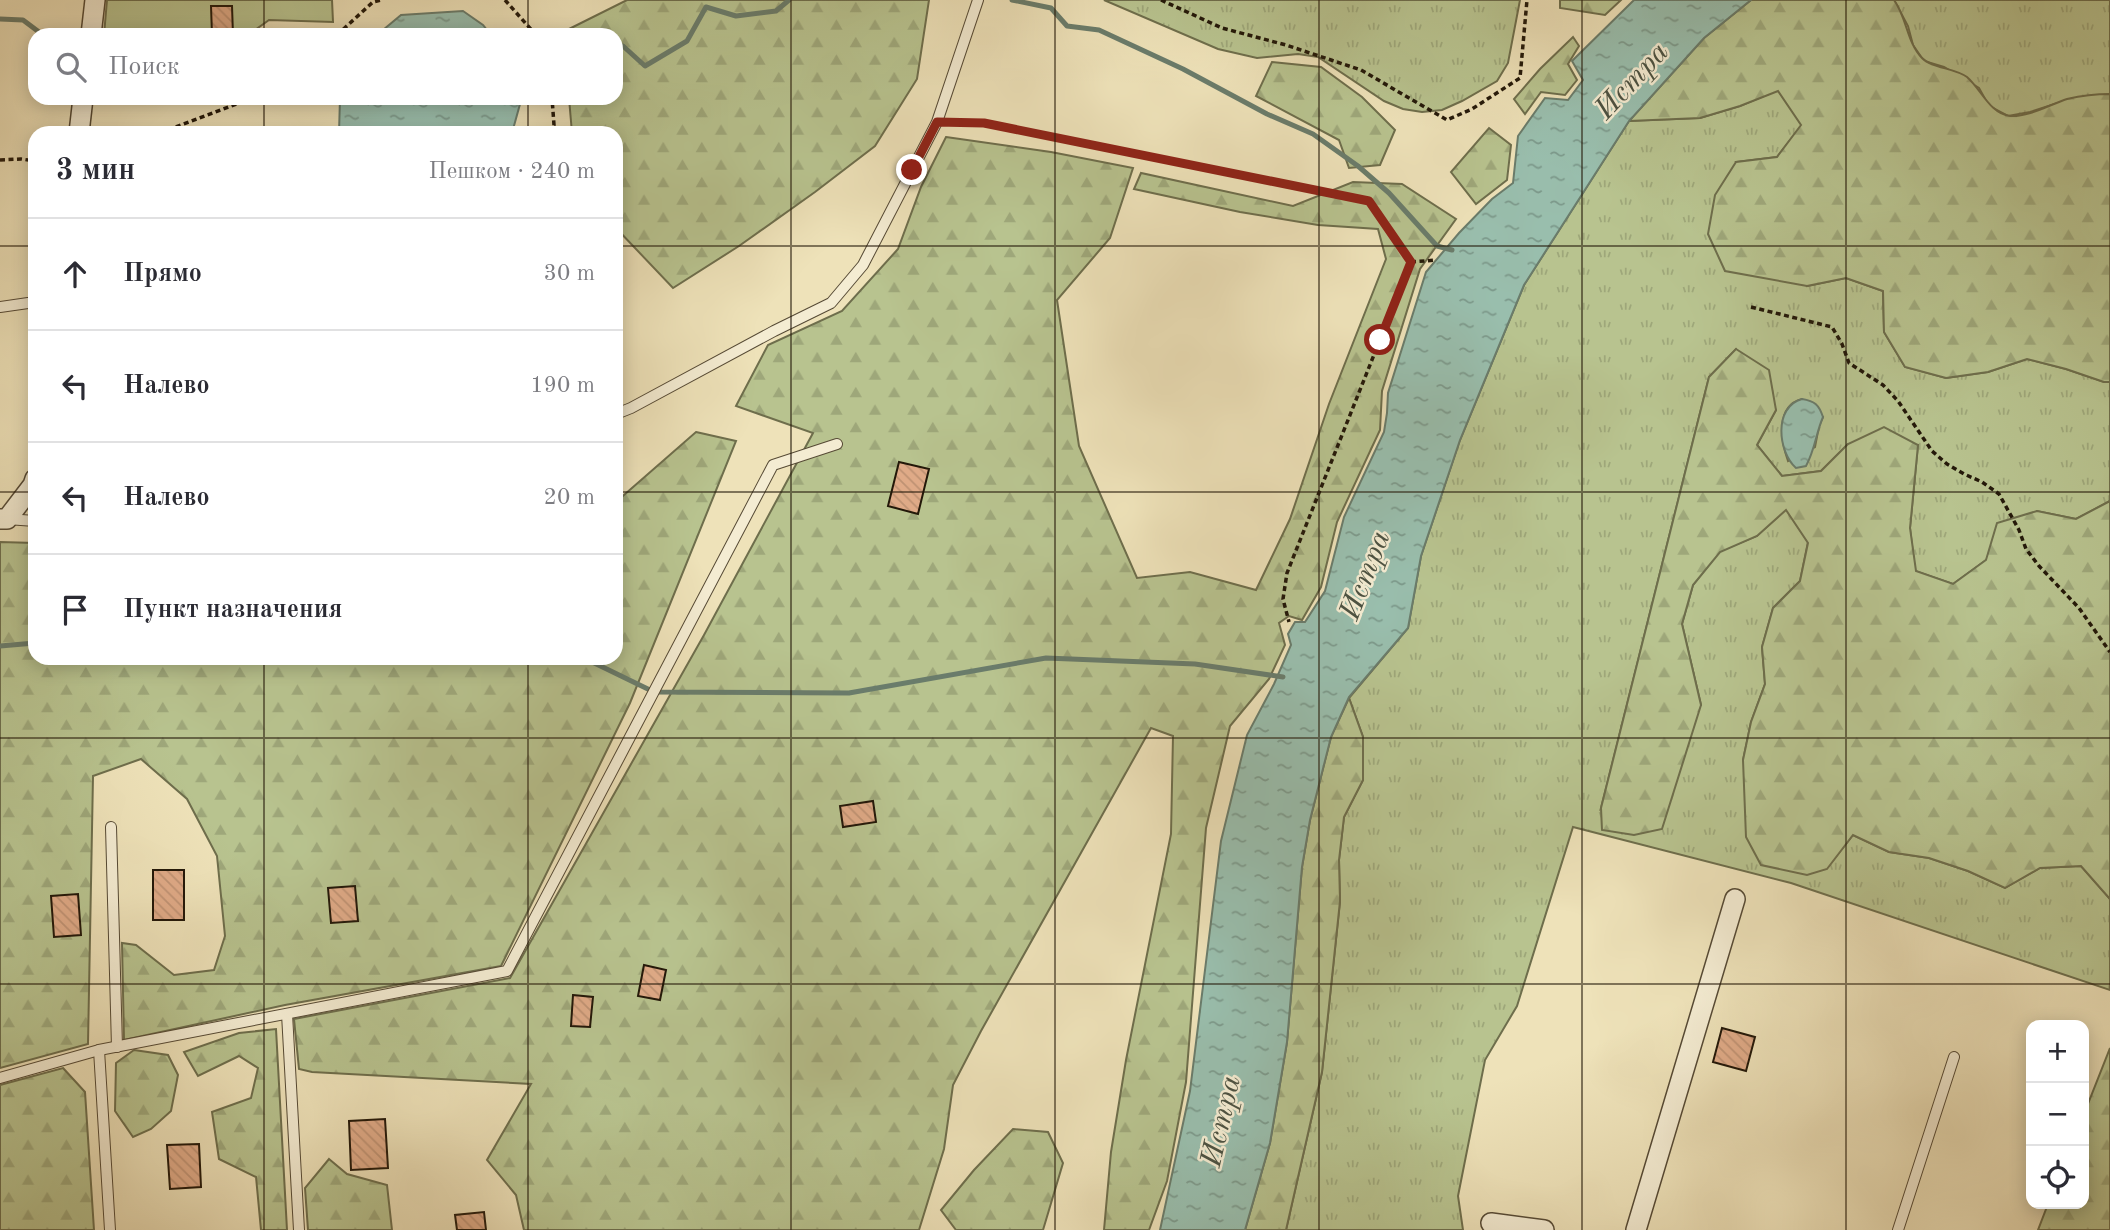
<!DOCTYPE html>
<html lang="ru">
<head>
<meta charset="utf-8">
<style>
  body { margin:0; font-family:"Old Standard TT",serif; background:#f7f7f7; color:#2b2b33 }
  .controls { position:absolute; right:21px; bottom:21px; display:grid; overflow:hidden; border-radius:14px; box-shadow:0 4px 18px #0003 }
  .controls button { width:63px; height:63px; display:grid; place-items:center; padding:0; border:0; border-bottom:2px solid #e1e1e2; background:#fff; color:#2b2b33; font:35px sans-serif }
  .stop { position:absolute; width:21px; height:21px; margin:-16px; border:5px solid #8f2418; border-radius:50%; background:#fff }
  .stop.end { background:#8f2418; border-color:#fff; box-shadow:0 2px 7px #0008 }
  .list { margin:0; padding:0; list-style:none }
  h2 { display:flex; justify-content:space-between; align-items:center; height:91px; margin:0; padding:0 28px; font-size:30px }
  h2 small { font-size:23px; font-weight:400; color:#7c7c81 }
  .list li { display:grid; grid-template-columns:46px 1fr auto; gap:21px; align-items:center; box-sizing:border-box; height:112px; padding:0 28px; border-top:2px solid #e1e1e2 }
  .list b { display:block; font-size:26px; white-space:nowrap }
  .list em { font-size:23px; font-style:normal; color:#7c7c81 }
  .icon { flex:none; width:38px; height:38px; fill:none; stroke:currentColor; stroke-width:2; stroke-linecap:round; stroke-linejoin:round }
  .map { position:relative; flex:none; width:2110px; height:1230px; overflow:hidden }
  .search { position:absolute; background:#fff; box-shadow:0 4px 18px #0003; left:28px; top:28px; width:595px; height:77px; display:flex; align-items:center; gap:18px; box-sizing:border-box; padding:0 24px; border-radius:21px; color:#7c7c81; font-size:26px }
  .panel { position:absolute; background:#fff; box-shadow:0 4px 18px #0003; left:28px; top:126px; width:595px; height:539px; border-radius:21px }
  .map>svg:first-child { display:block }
  .grass { fill:url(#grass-tufts); stroke:#6e6e4c; stroke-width:2; fill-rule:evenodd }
  .forest { fill:url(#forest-firs); stroke:#6e6e4c; stroke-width:2 }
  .garden { fill:#b8c38f; stroke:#6e6e4c; stroke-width:2 }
  .water { fill:url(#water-ripples); stroke:#6a7c6b; stroke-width:2 }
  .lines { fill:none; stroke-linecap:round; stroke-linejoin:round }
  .stream { stroke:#6a7c6b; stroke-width:5 }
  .building { fill:url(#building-back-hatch); stroke:#231809; stroke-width:2 }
  .lane-casing { stroke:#564a35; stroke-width:12 }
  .street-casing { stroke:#564a35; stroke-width:22 }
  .path { stroke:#231809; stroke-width:3.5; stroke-dasharray:5 3.5; stroke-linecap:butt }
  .lane { stroke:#f4ecd2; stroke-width:10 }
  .street { stroke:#f4ecd2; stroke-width:19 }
  .route { stroke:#8f2418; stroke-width:9 }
  .grid { fill:none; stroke:#231809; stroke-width:2; stroke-opacity:0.55 }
  .labels { text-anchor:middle; stroke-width:5; stroke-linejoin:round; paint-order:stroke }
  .water-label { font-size:30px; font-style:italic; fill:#4c5242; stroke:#f4ecd2 }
</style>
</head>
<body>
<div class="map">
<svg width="2110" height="1230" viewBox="0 0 2110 1230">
  <defs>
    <pattern id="grass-tufts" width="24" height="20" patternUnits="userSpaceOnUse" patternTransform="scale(1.75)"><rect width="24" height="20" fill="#b8c38f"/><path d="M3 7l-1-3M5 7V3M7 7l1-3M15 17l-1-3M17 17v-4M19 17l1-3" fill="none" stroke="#9ea77a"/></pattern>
    <pattern id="forest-firs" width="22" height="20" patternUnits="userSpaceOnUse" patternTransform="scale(1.75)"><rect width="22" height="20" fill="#b8c38f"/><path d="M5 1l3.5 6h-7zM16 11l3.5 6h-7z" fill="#9ea77a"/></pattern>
    <pattern id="water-ripples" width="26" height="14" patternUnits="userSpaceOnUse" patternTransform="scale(1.75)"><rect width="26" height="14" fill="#99bead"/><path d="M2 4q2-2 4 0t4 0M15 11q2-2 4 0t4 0" fill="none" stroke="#7c998b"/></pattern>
    <pattern id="building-back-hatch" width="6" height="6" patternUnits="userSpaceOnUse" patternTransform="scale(1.75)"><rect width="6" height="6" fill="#dfaa87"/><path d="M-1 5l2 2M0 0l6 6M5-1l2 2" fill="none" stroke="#bf9273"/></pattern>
  </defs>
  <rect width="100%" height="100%" fill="#eee2b9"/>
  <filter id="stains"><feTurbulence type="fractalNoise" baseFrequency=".00286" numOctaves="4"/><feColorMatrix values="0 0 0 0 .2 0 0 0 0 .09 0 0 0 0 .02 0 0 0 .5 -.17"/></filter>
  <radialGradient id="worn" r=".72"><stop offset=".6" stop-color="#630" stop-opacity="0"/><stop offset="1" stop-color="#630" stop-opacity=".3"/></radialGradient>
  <g class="grass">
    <polygon points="1104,0 1520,0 1508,63 1497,81 1462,101 1442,110 1422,112 1403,109 1384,101 1318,57 1298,54 1257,58 1218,49"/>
    <polygon points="1894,0 2110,0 2110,94 2070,99 2030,112 2008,116 1989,106 1979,88 1944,67 1924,61 1913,45 1908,26"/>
    <path d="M1778,90L1802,125L1777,157L1736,162L1807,286L1846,278L1883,291L1884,332L1905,367L1946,378L1988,372L2027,359L2066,369L2104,382H2110V501L2076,519L2037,511L1986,560L1953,584L1915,571L1910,528L1918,445L1848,444L1821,471L1782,476L1757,445L1776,410L1736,349L1709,377L1601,808L1701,705L1682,624L1693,585L1720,551L1757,536L1786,509L1808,542L1800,581L1773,608L1762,647L1765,684L1751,722L1743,760L1827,868L1853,835L1889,852L1929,858L1968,871L2005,888L2040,868L2081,866L2110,899V990L1791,883L1573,827L1517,1006L1485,1060L1458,1196L1463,1230H1286L1322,1072L1340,902L1339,860L1344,817L1363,780V737L1349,698L1408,628L1421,556L1460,440L1524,285L1629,121L1700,118L1740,106ZM1802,399L1823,417L1819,426L1815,447L1788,461C1781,441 1775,406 1802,399Z"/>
  </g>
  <g class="forest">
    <polygon points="627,0 929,0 917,79 875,146 815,192 739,246 673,288 616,228 616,133 572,133 569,98 616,98 616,35 559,34"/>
    <polygon points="1560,0 1621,0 1605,15 1560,8"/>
    <path d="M1751,0H1894C1907,18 1907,43 1922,58C1931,68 1955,68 1967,77C1981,89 1990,114 2010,116C2029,117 2049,105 2067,99C2080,96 2097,94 2110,94V382H2104L2066,369L2027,359L1988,372L1946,378L1905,367L1884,332L1883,291L1846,278L1807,286L1725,271L1708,234L1715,195L1736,162L1777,157L1801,125L1778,91L1740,106L1700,118L1629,121L1704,38Z"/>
    <polygon points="1573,37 1579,46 1568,64 1577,80 1565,95 1541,92 1525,114 1514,99 1540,69"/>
    <polygon points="1272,62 1321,67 1362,97 1395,130 1380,165 1349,168 1339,140 1256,96"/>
    <polygon points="1489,128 1511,145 1507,180 1476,204 1451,172"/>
    <polygon points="946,137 1051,152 1133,168 1110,238 1057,300 1079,446 1137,578 1190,572 1256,590 1290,519 1329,404 1386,259 1378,229 1318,225 1240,212 1134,189 1141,173 1293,206 1353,182 1402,184 1456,219 1420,269 1382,391 1380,430 1337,522 1321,587 1302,620 1289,616 1279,623 1285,645 1269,679 1230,726 1206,828 1186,1082 1167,1181 1149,1230 1104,1230 1111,1152 1126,1060 1171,834 1173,736 1151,728 981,1031 953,1085 944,1149 919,1230 524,1230 516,1195 487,1160 531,1084 312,1072 299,1069 294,1019 510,978 704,635 813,433 736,406 768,345 842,311 898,249 921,187"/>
    <polygon points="1736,349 1769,370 1776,410 1757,445 1782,476 1821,471 1848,444 1884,427 1918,445 1910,528 1916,571 1953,584 1986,560 1997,523 2037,511 2076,519 2110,501 2110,899 2081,866 2040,868 2005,888 1968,871 1929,858 1889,852 1853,835 1827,869 1807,875 1761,865 1746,837 1743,760 1751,722 1765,684 1762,647 1773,608 1800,581 1808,543 1786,510 1757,536 1720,552 1693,585 1682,624 1701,705 1662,829 1634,835 1602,830 1601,808 1709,377"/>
    <polygon points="696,432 736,441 630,703 501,966 285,1005 124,1040 122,943 136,945 174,975 214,970 225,936 217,856 187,799 141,759 93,776 88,1044 0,1068 0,542 35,543 35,658 616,658 616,502"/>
    <polygon points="1349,698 1363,737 1363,780 1344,817 1339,860 1340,901 1322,1072 1286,1230 1245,1230 1270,1143 1287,1042 1302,867 1310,820 1331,737"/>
    <polygon points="276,1029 287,1230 261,1230 256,1177 219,1159 212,1112 251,1098 258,1068 239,1056 198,1076 184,1052 239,1033"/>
    <polygon points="2110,1048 2110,1230 2038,1230 2048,1204 2084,1204 2084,1114"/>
    <polygon points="134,1050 168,1055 178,1075 171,1111 151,1129 133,1137 115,1111 116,1063"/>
    <polygon points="63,1068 85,1092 94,1230 0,1230 0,1085"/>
    <polygon points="1013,1129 1048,1132 1063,1163 1043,1230 956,1230 941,1210 974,1170"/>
    <polygon points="329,1159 347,1174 387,1185 392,1230 308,1230 305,1188"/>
  </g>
  <polygon class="garden" points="107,0 332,0 333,22 269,20 248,35 104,35"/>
  <g class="water">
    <polygon points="1634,0 1751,0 1704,38 1629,121 1524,285 1460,440 1421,556 1408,628 1349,697 1331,737 1310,820 1302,867 1287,1042 1270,1143 1245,1230 1160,1230 1190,1091 1221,841 1247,735 1274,684 1291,645 1288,634 1295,622 1305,622 1325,591 1344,517 1384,432 1387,413 1388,393 1426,272 1459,233 1492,199 1513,183 1518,136 1545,98 1568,100 1583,80 1572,61"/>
    <polygon points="463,11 483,25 491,35 377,35 401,15"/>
    <polygon points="340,98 520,98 520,104 512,133 339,133"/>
    <path d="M1802,399C1815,401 1819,405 1823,417C1816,433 1815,450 1806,466L1796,468C1778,452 1773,407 1802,399Z"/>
  </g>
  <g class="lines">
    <g class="stream">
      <polyline points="1012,0 1051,8 1067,26 1099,30 1183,69 1267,114 1313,134 1358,166 1389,193 1437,246 1452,250"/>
      <polyline points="0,19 23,20 43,35"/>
      <polyline points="616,47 623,46 645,66 687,41 706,7 736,16 776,11 789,0"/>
      <polyline points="0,646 35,643"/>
      <polyline points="584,658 654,692 849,693 1046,658 1195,664 1283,677"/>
    </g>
  </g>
  <g class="building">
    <polygon points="211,6 232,6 233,35 212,35"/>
    <polygon points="899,462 929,469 918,514 888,506"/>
    <polygon points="873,801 876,822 843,827 840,806"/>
    <rect x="153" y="870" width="31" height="50"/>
    <polygon points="355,886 358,921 331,923 328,888"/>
    <polygon points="78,894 81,935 54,937 51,896"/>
    <polygon points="644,965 666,970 660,1000 638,996"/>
    <polygon points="573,995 593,997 590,1027 571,1026"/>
    <polygon points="1722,1028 1755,1037 1746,1071 1713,1062"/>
    <polygon points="385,1119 388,1168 351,1170 349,1121"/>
    <polygon points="199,1144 201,1187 170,1189 167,1145"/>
    <polygon points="484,1212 486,1230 457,1230 455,1215"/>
  </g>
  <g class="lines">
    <g class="lane-casing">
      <g id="lane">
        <polyline points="0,307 35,302"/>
        <polyline points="616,414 631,408 774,331 831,303 863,265 937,122 978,0"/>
        <polyline points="7,519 35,521"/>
        <polyline points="111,827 117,1047"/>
        <polyline points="287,1014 299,1230"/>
        <polyline points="99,1050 110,1230"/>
        <polyline points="0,1078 99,1050 507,971 773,465 837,444"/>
        <polyline points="1898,1230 1954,1057"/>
      </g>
    </g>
    <g class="street-casing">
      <g id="street">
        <polyline points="91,35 95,0"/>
        <polyline points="79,133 83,98"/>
        <polyline points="0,519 7,519 33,485 35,479"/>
        <polyline points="1491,1223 1544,1230"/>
        <polyline points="1636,1230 1735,899"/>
      </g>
    </g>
    <g class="path">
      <polyline points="505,0 536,35"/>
      <polyline points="1161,0 1222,28 1286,45 1361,70 1447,120 1472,109 1520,78 1527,0"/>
      <polyline points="337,35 373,2 381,0"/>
      <polyline points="949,122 984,123 1369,201 1411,262 1287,573 1283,599 1289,622"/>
      <polyline points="160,133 252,98"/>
      <polyline points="550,133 554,125 552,98"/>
      <polyline points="0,160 21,159 35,161"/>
      <polyline points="1411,262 1436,260"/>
      <polyline points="1751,307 1832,327 1842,344 1849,363 1883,385 1898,401 1932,451 1947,464 1964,474 1982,482 1999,494 2019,530 2026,549 2039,566 2079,608 2110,652"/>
    </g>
    <use href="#lane" class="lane"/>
    <use href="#street" class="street"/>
  </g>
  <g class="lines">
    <polyline class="route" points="912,170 937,122 984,123 1369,201 1411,262 1380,340"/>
  </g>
  <path class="grid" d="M264,0V35M528,0V35M791,0V1230M1055,0V1230M1319,0V1230M1582,0V1230M1846,0V1230M264,98V133M528,98V133M0,246H35M616,246H2110M0,492H35M616,492H2110M264,658V1230M528,658V1230M0,738H2110M0,984H2110"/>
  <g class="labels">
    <g class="water-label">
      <text transform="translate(1631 80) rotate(-47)" y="10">Истра</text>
      <text transform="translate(1364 575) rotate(-69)" y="10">Истра</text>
      <text transform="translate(1220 1121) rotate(-77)" y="10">Истра</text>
    </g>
  </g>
  <rect width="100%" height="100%" filter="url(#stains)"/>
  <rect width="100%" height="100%" fill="url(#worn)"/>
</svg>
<div class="controls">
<button>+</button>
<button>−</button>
<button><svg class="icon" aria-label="locate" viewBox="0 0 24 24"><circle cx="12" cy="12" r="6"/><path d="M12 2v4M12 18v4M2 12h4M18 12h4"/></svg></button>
</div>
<div class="stop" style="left:1380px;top:340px"></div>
<div class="stop end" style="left:912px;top:170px"></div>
<div class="search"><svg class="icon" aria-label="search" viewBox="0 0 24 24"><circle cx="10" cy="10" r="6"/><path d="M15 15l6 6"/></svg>Поиск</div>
<section class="panel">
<h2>3 мин<small>Пешком · 240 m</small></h2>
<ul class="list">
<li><svg class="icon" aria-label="ahead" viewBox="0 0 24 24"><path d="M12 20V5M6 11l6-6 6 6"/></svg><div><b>Прямо</b></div><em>30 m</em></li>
<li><svg class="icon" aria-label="left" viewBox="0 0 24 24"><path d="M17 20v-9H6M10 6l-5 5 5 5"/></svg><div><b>Налево</b></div><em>190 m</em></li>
<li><svg class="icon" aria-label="left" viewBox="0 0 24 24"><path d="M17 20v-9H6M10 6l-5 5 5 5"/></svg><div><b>Налево</b></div><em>20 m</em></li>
<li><svg class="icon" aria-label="arrive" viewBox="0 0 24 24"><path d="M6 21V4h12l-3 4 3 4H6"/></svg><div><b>Пункт назначения</b></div></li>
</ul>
</section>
</div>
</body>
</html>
